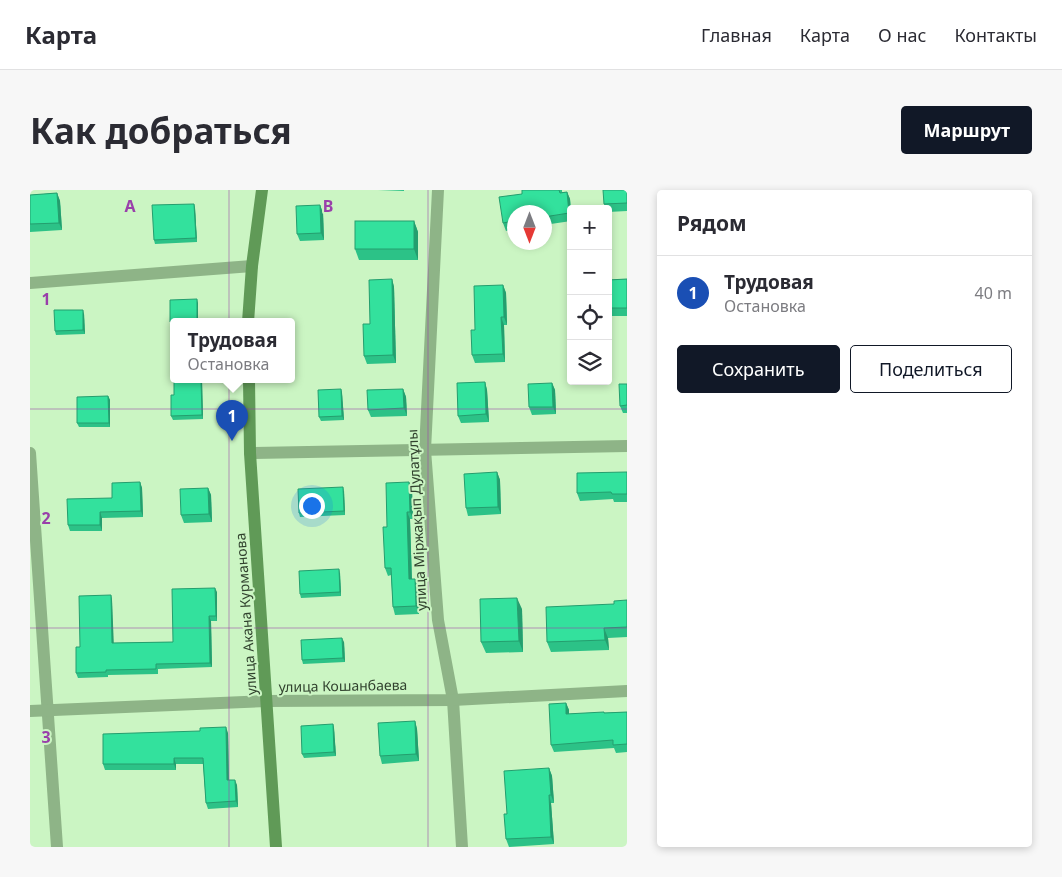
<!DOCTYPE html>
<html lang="ru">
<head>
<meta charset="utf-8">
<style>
  body { margin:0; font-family:"Noto Sans",sans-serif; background:#f7f7f7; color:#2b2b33 }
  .controls { position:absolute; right:15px; top:15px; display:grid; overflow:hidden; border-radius:5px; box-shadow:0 2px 8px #0003 }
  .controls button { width:45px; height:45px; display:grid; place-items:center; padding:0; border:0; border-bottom:1px solid #e1e1e2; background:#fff; color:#2b2b33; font:25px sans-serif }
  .compass { position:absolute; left:477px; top:15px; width:45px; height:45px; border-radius:50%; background:#fff; box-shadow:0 2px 8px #0003; rotate:180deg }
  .you { position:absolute; left:281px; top:315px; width:18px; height:18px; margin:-12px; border:4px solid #fff; border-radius:50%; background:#1a73e8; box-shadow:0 0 0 8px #1a73e833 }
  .badge { display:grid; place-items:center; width:32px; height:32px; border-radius:50%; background:#111827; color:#fff; font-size:16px; font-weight:700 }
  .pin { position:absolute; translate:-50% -41px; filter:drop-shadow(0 1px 2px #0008) }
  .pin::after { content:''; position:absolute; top:26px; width:18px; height:15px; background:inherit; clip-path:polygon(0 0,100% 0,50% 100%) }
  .popup { position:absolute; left:140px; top:128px; width:125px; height:65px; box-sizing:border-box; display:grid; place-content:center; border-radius:5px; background:#fff; filter:drop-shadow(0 1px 4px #0005); font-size:16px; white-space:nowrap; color:#7c7c81 }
  .popup b { font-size:19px; color:#2b2b33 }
  .popup::after { content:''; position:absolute; left:50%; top:100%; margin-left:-10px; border:10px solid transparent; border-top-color:#fff }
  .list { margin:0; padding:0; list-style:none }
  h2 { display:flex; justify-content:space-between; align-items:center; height:65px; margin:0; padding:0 20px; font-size:21px }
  h2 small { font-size:16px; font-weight:400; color:#7c7c81 }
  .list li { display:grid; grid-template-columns:32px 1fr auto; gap:15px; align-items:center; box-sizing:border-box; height:75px; padding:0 20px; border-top:1px solid #e1e1e2 }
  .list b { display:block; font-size:19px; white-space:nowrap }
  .list p { margin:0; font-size:16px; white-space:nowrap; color:#7c7c81 }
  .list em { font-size:16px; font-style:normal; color:#7c7c81 }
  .actions { display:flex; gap:10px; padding:15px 20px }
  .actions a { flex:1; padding:11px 0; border:1px solid #111827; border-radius:5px; text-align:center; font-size:18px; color:#111827 }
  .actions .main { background:#111827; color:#fff }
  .icon { flex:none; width:28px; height:28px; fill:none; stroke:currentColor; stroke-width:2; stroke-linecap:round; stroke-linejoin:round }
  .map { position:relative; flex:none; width:597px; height:657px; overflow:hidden; border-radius:5px }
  header { display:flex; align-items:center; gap:30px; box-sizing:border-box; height:70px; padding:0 25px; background:#fff; border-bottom:1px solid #e1e1e2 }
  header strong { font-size:24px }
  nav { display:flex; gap:28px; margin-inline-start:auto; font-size:18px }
  .intro { display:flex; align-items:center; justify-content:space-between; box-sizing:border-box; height:120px; padding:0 30px }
  h1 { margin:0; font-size:35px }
  .button { padding:12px 22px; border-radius:5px; background:#111827; color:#fff; font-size:18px; font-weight:700 }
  main { display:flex; gap:30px; padding:0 30px }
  aside { flex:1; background:#fff; border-radius:5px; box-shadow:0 2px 8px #0003 }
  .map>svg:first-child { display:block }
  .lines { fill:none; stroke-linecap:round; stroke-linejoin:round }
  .street { stroke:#8eb487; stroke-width:12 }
  .secondary { stroke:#609a57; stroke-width:12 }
  .wall { fill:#2cc287 }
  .shaded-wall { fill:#249e6e }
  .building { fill:#33e19d; stroke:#249e6e }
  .grid { fill:none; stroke:#993faa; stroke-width:1; stroke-opacity:0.55 }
  .labels { text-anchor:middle; stroke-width:4; stroke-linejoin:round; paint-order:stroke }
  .street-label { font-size:14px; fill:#31422e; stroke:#cbf5c3 }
  .grid-label { font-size:16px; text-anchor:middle; font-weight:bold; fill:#993faa; stroke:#cbf5c3; stroke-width:4; stroke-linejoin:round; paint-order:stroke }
</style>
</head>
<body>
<header>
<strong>Карта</strong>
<nav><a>Главная</a><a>Карта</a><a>О нас</a><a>Контакты</a></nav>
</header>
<div class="intro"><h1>Как добраться</h1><a class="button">Маршрут</a></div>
<main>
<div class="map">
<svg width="597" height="657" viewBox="0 0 597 657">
  <rect width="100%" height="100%" fill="#cbf5c3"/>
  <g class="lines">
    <g class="street">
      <polyline points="408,0 395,260 408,430 423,510 432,657"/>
      <polyline points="0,93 222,76"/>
      <polyline points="0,263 27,657"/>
      <polyline points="220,263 597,256"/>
      <polyline points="0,521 236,511 423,510 597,501"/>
    </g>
    <g class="secondary">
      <polyline points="218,132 222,76 232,0"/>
      <polyline points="219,190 220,263 246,657"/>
    </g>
  </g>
  <g class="wall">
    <polygon points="348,0 374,0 374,1"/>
    <polygon points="492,0 532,0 532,2 537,2 540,9 541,19 541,31 514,35 514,22 484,22 484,39 476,41 473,33 492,4"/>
    <polygon points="597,0 597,21 578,22 578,19 576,19 574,14"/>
    <polygon points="27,3 30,11 32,40 0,42 0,5"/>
    <polygon points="164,14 165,18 167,52 125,54 124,50"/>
    <polygon points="290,15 293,23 294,50 270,51 267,44"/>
    <polygon points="384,31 388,42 388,70 329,70 325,59"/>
    <polygon points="362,89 364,97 366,173 337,174 334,166"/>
    <polygon points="597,89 597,126 578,126 578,90"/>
    <polygon points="473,95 476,103 477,135 474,135 475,172 445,173 442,165 445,140"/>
    <polygon points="54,124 55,144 26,145 25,141"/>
    <polygon points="144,190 172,190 173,229 143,230 141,226 144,205"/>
    <polygon points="455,192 457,200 459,232 431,233 428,226"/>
    <polygon points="522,193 525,200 526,224 502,225 499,217"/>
    <polygon points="597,194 597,223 593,223 590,216"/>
    <polygon points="311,199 312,203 314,230 291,231 289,227"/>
    <polygon points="373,199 376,207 377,226 341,227 338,220"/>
    <polygon points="78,206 80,210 80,237 49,237 47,233"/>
    <polygon points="467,282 470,290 471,324 438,326 436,318"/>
    <polygon points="597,282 597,312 584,312 583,309 550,311 547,303"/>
    <polygon points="110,292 112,298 113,327 72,328 72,341 40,341 38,335 82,308"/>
    <polygon points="379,292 382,300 383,329 380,329 382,389 385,389 388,397 389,424 365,425 363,417 361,385 358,386 355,378 357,337"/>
    <polygon points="178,298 181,305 182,332 154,333 151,325"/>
    <polygon points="314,301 315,325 270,327 269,323"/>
    <polygon points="310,383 311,406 271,408 270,404"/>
    <polygon points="187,402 187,431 181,431 182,477 128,479 128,484 78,485 78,487 48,488 46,483 50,457 81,405 82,410 83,453 143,452"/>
    <polygon points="597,410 597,447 578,448 579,460 521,462 517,452 584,414"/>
    <polygon points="492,419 493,462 456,463 451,452"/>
    <polygon points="314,452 315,472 273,474 272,470"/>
    <polygon points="536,513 539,520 539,524 597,522 597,562 586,563 584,558 524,562 521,555"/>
    <polygon points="385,531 387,539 389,571 352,574 350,566"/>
    <polygon points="303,534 304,538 306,566 274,568 272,564"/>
    <polygon points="198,543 199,590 207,595 208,617 178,619 176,613 173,574 146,574 146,580 75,580 73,574"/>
    <polygon points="519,578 522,586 524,613 521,613 524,654 479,657 476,649 477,624"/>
  </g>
  <g class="shaded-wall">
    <polygon points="537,2 540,9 541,27 539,23"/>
    <polygon points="27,3 30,11 32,40 29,33"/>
    <polygon points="164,14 165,18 167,52 166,48"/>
    <polygon points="290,15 293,23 294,50 291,43"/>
    <polygon points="384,31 388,42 388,70 384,59"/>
    <polygon points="362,89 364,97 366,173 363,165"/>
    <polygon points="473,95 476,103 477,135 474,127"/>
    <polygon points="167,109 168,113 168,132 167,132"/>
    <polygon points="53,120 54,124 55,144 53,140"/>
    <polygon points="471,127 474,135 475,172 473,164"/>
    <polygon points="171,190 172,190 173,229 172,225"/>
    <polygon points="455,192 457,200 459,232 456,224"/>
    <polygon points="522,193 525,200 526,224 523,217"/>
    <polygon points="311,199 312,203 314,230 312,226"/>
    <polygon points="373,199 376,207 377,226 374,218"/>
    <polygon points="78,206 80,210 80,237 79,233"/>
    <polygon points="467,282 470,290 471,324 468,317"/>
    <polygon points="110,292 112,298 113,327 111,321"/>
    <polygon points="379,292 382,300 383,329 380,322"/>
    <polygon points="313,297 314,301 315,325 314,321"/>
    <polygon points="178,298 181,305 182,332 179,324"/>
    <polygon points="70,322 72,328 72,341 70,335"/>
    <polygon points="377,322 380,329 382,397 379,389"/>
    <polygon points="309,379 310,383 311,406 310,402"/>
    <polygon points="385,389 388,397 389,424 386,416"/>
    <polygon points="185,398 187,402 187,431 186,426"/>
    <polygon points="81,405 82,410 84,458 82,453"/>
    <polygon points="487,408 492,419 493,462 489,451"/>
    <polygon points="179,426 181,431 182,477 180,473"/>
    <polygon points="574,438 578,448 579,460 575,450"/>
    <polygon points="312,448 314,452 315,472 313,468"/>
    <polygon points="536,513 539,520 539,532 536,524"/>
    <polygon points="385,531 387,539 389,571 386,564"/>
    <polygon points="303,534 304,538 306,566 304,562"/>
    <polygon points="196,537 198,543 199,596 197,590"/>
    <polygon points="144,568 146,574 146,580 144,574"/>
    <polygon points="519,578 522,586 524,613 521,605"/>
    <polygon points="205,590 207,595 208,617 206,611"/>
    <polygon points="519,605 521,613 524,654 521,647"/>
  </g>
  <g class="building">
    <polygon points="492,0 529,0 530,3 537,2 539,23 514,27 514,22 484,22 484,31 473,33 469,7 492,4"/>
    <polygon points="573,0 597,0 597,13 574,14"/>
    <polygon points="27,3 29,33 0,34 0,5"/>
    <polygon points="164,14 166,48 124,50 122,15"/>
    <polygon points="290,15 291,43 267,44 266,16"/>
    <rect x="325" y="31" width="59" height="28"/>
    <polygon points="362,89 363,165 334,166 333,134 340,134 339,90"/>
    <polygon points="597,89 597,118 578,118 578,90"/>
    <polygon points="473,95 474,127 471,127 473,164 442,165 441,140 445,140 444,96"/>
    <polygon points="167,109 167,132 143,132 143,168 142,131 140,132 140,110"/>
    <polygon points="24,120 53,120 53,140 25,141"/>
    <polygon points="144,190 171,190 172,225 141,226 141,205 144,205"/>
    <polygon points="455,192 456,224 428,226 427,193"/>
    <polygon points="522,193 523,217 499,217 498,194"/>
    <polygon points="589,194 597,194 597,215 590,216"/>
    <polygon points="311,199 312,226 289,227 288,200"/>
    <polygon points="373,199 374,218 338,220 337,200"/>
    <polygon points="78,206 79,233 47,233 47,207"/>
    <polygon points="467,282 468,317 436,318 434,284"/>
    <polygon points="597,282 597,304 582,304 581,302 547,303 547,283"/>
    <polygon points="110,292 111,321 70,322 70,335 38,335 37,309 82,308 82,293"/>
    <polygon points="379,292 380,322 377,322 379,389 385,389 386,416 363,417 361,378 355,378 353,337 357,337 356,293"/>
    <polygon points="313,297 314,321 269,323 268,299"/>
    <polygon points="178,298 179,324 151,325 150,299"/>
    <polygon points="309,379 310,402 270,404 269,381"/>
    <polygon points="185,398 186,426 179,426 180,473 126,474 126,479 76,480 76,482 46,483 46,457 50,457 49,406 81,405 82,453 143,452 142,399"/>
    <polygon points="487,408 489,451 451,452 450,409"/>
    <polygon points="597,410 597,437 574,438 575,450 517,452 516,417 584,414 584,411"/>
    <polygon points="312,448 313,468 272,470 271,450"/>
    <polygon points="536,513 536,524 574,522 574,523 597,522 597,554 583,555 583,550 521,555 519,514"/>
    <polygon points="385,531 386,564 350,566 348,533"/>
    <polygon points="303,534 304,562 272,564 271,536"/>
    <polygon points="196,537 197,590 205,590 206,611 176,613 173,568 144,568 144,574 73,574 73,544 170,541 170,538"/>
    <polygon points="519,578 521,605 519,605 521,647 476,649 474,624 477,624 474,581"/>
  </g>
  <path class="grid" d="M199,0V657M398,0V657M0,219H597M0,438H597"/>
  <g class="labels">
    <g class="street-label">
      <text transform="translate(387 330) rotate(-93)" y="5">улица Міржақып Дулатұлы</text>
      <text transform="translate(216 424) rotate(-94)" y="5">улица Акана Курманова</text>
      <text transform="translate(313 496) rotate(-1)" y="5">улица Кошанбаева</text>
    </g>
  </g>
  <g class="grid-label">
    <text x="100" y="22">A</text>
    <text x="298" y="22">B</text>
    <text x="16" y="115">1</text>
    <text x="16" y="334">2</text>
    <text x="16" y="553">3</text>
  </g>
</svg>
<div class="controls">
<button>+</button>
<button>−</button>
<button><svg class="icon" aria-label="locate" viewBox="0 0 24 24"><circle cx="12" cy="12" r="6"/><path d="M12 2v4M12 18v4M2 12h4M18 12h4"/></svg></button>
<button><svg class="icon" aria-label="layers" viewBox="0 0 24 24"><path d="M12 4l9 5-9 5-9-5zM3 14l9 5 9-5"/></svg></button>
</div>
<svg class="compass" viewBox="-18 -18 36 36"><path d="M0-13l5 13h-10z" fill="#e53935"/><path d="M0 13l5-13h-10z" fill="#7c7c81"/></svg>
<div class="you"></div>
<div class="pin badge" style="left:202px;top:251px;background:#1a4fb4">1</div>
<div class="popup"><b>Трудовая</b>Остановка</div>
</div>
<aside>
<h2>Рядом<small></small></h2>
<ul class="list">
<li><span class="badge" style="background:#1a4fb4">1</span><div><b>Трудовая</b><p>Остановка</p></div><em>40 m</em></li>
</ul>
<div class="actions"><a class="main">Сохранить</a><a>Поделиться</a></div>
</aside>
</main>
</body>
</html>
